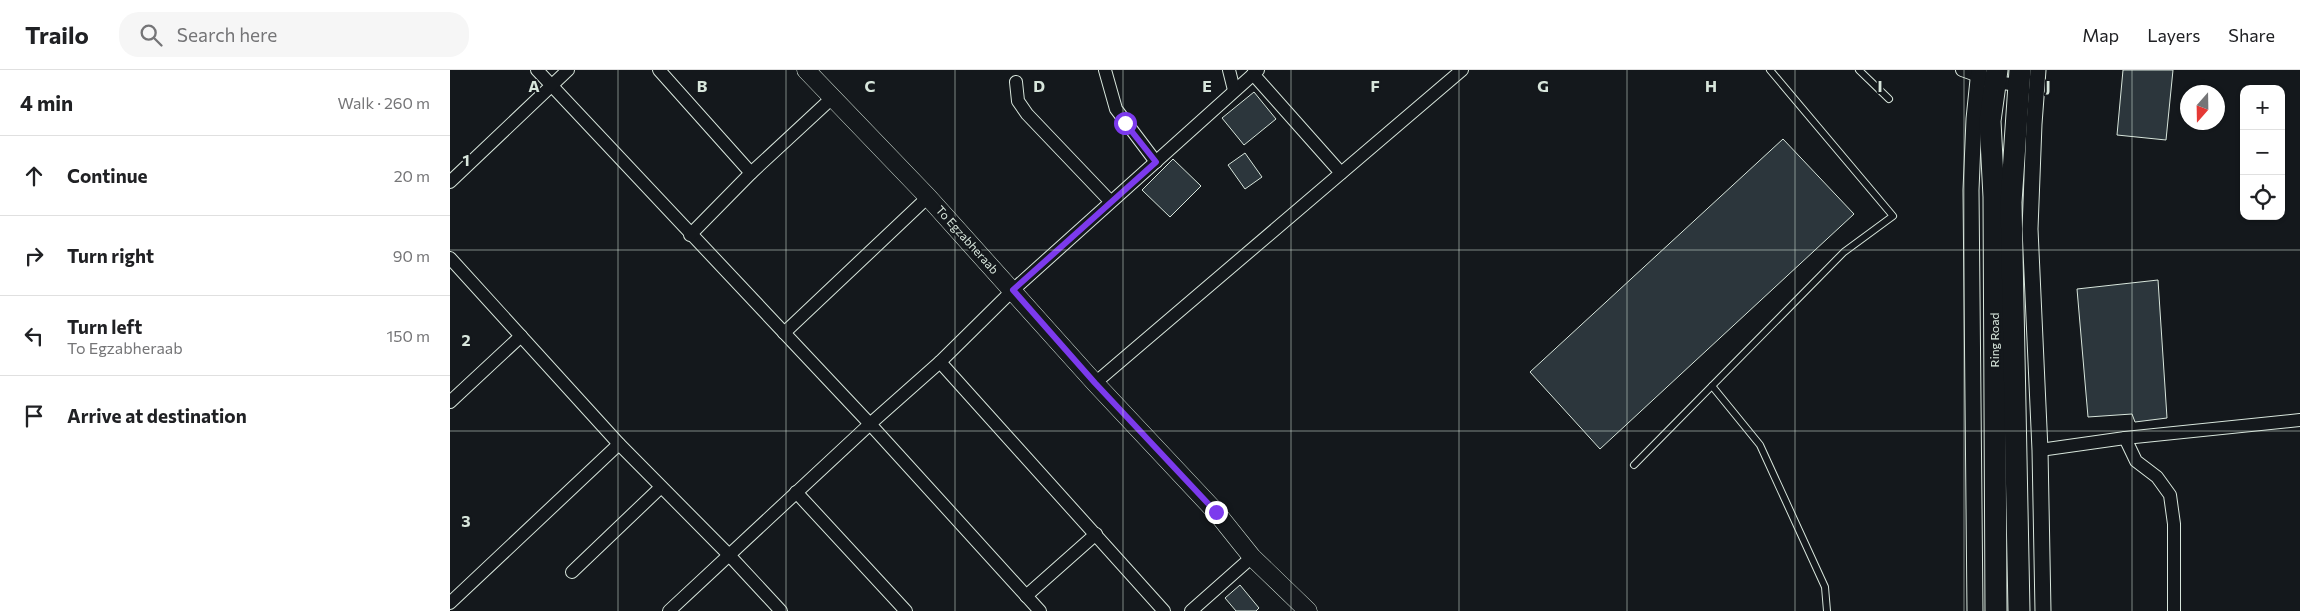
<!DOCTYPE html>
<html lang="en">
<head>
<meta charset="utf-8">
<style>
  body { margin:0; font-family:Commissioner,sans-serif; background:#f6f6f6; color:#202124 }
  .controls { position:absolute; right:15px; top:15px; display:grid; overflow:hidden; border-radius:10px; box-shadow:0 1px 4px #0004 }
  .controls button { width:45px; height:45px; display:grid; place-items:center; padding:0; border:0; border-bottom:1px solid #e0e0e0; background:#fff; color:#202124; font:25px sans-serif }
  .compass { position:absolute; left:1730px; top:15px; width:45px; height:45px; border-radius:50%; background:#fff; box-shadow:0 1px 4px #0004; rotate:200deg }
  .stop { position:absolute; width:15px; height:15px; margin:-11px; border:4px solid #7c3aed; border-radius:50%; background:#fff }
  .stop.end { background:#7c3aed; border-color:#fff; box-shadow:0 1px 5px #0008 }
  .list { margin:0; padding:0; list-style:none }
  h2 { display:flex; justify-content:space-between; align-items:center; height:65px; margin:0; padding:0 20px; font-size:21px }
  h2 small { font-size:16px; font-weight:400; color:#757577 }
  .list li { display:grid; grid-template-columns:32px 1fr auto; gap:15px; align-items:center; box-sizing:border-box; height:80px; padding:0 20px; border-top:1px solid #e0e0e0 }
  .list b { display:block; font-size:19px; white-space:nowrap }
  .list p { margin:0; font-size:16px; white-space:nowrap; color:#757577 }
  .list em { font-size:16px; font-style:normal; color:#757577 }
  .icon { flex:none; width:28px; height:28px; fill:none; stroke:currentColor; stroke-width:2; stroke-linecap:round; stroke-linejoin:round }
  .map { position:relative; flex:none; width:1850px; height:541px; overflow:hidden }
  header { display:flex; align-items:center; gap:30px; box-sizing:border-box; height:70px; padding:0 25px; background:#fff; border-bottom:1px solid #e0e0e0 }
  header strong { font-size:24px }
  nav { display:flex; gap:28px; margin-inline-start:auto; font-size:18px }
  .search { width:350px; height:45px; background:#f6f6f6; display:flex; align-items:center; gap:12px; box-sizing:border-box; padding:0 18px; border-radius:20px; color:#757577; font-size:19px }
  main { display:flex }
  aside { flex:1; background:#fff }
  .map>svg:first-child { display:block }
  .building { fill:#2c363c; stroke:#d8e6dc }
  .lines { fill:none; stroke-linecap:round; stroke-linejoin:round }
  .service-casing { stroke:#d8e6dc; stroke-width:8 }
  .minor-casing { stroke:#d8e6dc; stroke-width:14 }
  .tertiary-casing { stroke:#d8e6dc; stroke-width:17 }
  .secondary-casing { stroke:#d8e6dc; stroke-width:19 }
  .trunk-casing { stroke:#d8e6dc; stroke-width:23 }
  .service { stroke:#14181c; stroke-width:6 }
  .minor { stroke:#14181c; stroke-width:12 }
  .tertiary { stroke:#14181c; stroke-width:15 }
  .secondary { stroke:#14181c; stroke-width:18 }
  .trunk { stroke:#14181c; stroke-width:21 }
  .route { stroke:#7c3aed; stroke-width:6 }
  .grid { fill:none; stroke:#d8e6dc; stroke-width:1; stroke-opacity:0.55 }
  .labels { text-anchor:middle; stroke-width:4; stroke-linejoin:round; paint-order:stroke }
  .street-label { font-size:12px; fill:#d8e6dc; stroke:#14181c }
  .grid-label { font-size:16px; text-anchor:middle; font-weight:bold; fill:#d8e6dc; stroke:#14181c; stroke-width:4; stroke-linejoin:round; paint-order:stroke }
</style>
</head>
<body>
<header>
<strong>Trailo</strong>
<div class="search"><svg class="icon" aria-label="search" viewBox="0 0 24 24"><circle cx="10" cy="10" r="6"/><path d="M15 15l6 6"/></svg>Search here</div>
<nav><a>Map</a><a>Layers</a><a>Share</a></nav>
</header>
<main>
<aside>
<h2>4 min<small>Walk · 260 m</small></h2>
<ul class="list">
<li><svg class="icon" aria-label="ahead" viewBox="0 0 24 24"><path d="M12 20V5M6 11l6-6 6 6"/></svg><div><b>Continue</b></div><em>20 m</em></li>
<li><svg class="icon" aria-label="right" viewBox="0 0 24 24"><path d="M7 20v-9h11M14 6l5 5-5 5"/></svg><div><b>Turn right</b></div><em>90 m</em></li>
<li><svg class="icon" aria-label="left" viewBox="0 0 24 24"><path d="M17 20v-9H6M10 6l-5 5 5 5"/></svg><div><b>Turn left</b><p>To Egzabheraab</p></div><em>150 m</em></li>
<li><svg class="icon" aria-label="arrive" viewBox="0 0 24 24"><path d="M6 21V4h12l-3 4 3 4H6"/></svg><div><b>Arrive at destination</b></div></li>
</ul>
</aside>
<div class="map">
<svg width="1850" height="541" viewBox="0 0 1850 541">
  <rect width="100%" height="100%" fill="#14181c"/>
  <g class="building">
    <polygon points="1673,0 1723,0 1716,70 1667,65"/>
    <polygon points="804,22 826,49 794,75 772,48"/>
    <polygon points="1333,69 1404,144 1150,379 1080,302"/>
    <polygon points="795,83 812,107 795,119 778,95"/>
    <polygon points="723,89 751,116 720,147 692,120"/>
    <polygon points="1708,210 1717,348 1685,352 1682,344 1638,347 1627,219"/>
    <polygon points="790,515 809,538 806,541 786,541 775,528"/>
  </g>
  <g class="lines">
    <g class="service-casing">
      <g id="service">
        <polyline points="1409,0 1439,29"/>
        <polyline points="1262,316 1310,375 1375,517 1377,541"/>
        <polyline points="1184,395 1394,182 1443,146 1320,0"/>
      </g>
    </g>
    <g class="minor-casing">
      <g id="minor">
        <polyline points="87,0 420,354 490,292 563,220 808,0"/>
        <polyline points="209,0 301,103"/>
        <polyline points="655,0 666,39 706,92"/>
        <polyline points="779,0 784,20"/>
        <polyline points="1512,0 1545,12 1568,15"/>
        <polyline points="803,4 891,103"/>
        <polyline points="566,12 568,31 577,44 660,131"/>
        <polyline points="0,112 118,0"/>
        <polyline points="240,165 301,103 382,28"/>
        <polyline points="0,188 169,374 279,485 331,541"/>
        <polyline points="334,263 478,127"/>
        <polyline points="490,292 714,541"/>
        <polyline points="645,313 1012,0"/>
        <polyline points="0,332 71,266"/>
        <polyline points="1675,368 1686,391 1707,407 1720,425 1724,454 1724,541"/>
        <polyline points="1590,380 1675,368 1850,350"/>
        <polyline points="346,422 456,541"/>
        <polyline points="122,502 210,418"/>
        <polyline points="576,526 646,464"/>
        <polyline points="0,533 169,374"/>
        <polyline points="219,541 420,354 590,541"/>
        <polyline points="741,541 802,487"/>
      </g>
    </g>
    <g class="tertiary-casing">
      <g id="tertiary">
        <polyline points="1588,0 1584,54 1580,159 1590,380 1593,541"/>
        <polyline points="1525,541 1521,120 1524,49 1529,0"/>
      </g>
    </g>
    <g class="secondary-casing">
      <polyline id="secondary" points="356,0 478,127 645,313 766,442 802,487 858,541"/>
    </g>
    <g class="trunk-casing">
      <g id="trunk">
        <polyline points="1546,541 1544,127 1540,51 1547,0"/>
        <polyline points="1569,541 1561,132 1570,0"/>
      </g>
    </g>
    <use href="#service" class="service"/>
    <use href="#minor" class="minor"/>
    <use href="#tertiary" class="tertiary"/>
    <use href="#secondary" class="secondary"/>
    <use href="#trunk" class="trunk"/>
  </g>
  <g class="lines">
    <polyline class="route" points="675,53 706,92 563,220 645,313 766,442"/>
  </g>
  <path class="grid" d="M168,0V541M336,0V541M505,0V541M673,0V541M841,0V541M1009,0V541M1177,0V541M1345,0V541M1514,0V541M1682,0V541M0,180H1850M0,361H1850"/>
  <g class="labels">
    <g class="street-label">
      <text transform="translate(517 170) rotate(48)" y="4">To Egzabheraab</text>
      <text transform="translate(1545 270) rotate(-90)" y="4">Ring Road</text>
    </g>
  </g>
  <g class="grid-label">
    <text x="84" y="22">A</text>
    <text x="252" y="22">B</text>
    <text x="420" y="22">C</text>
    <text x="589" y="22">D</text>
    <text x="757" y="22">E</text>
    <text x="925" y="22">F</text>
    <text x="1093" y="22">G</text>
    <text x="1261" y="22">H</text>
    <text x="1430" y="22">I</text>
    <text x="1598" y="22">J</text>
    <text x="16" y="96">1</text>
    <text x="16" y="276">2</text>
    <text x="16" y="457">3</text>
  </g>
</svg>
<div class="controls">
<button>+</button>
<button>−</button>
<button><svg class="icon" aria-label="locate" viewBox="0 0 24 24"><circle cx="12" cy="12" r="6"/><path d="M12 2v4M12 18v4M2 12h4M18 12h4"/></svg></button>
</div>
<svg class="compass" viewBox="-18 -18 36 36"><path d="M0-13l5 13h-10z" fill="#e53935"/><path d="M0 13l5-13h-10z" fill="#757577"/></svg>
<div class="stop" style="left:675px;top:53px"></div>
<div class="stop end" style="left:766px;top:442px"></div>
</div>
</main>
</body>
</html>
